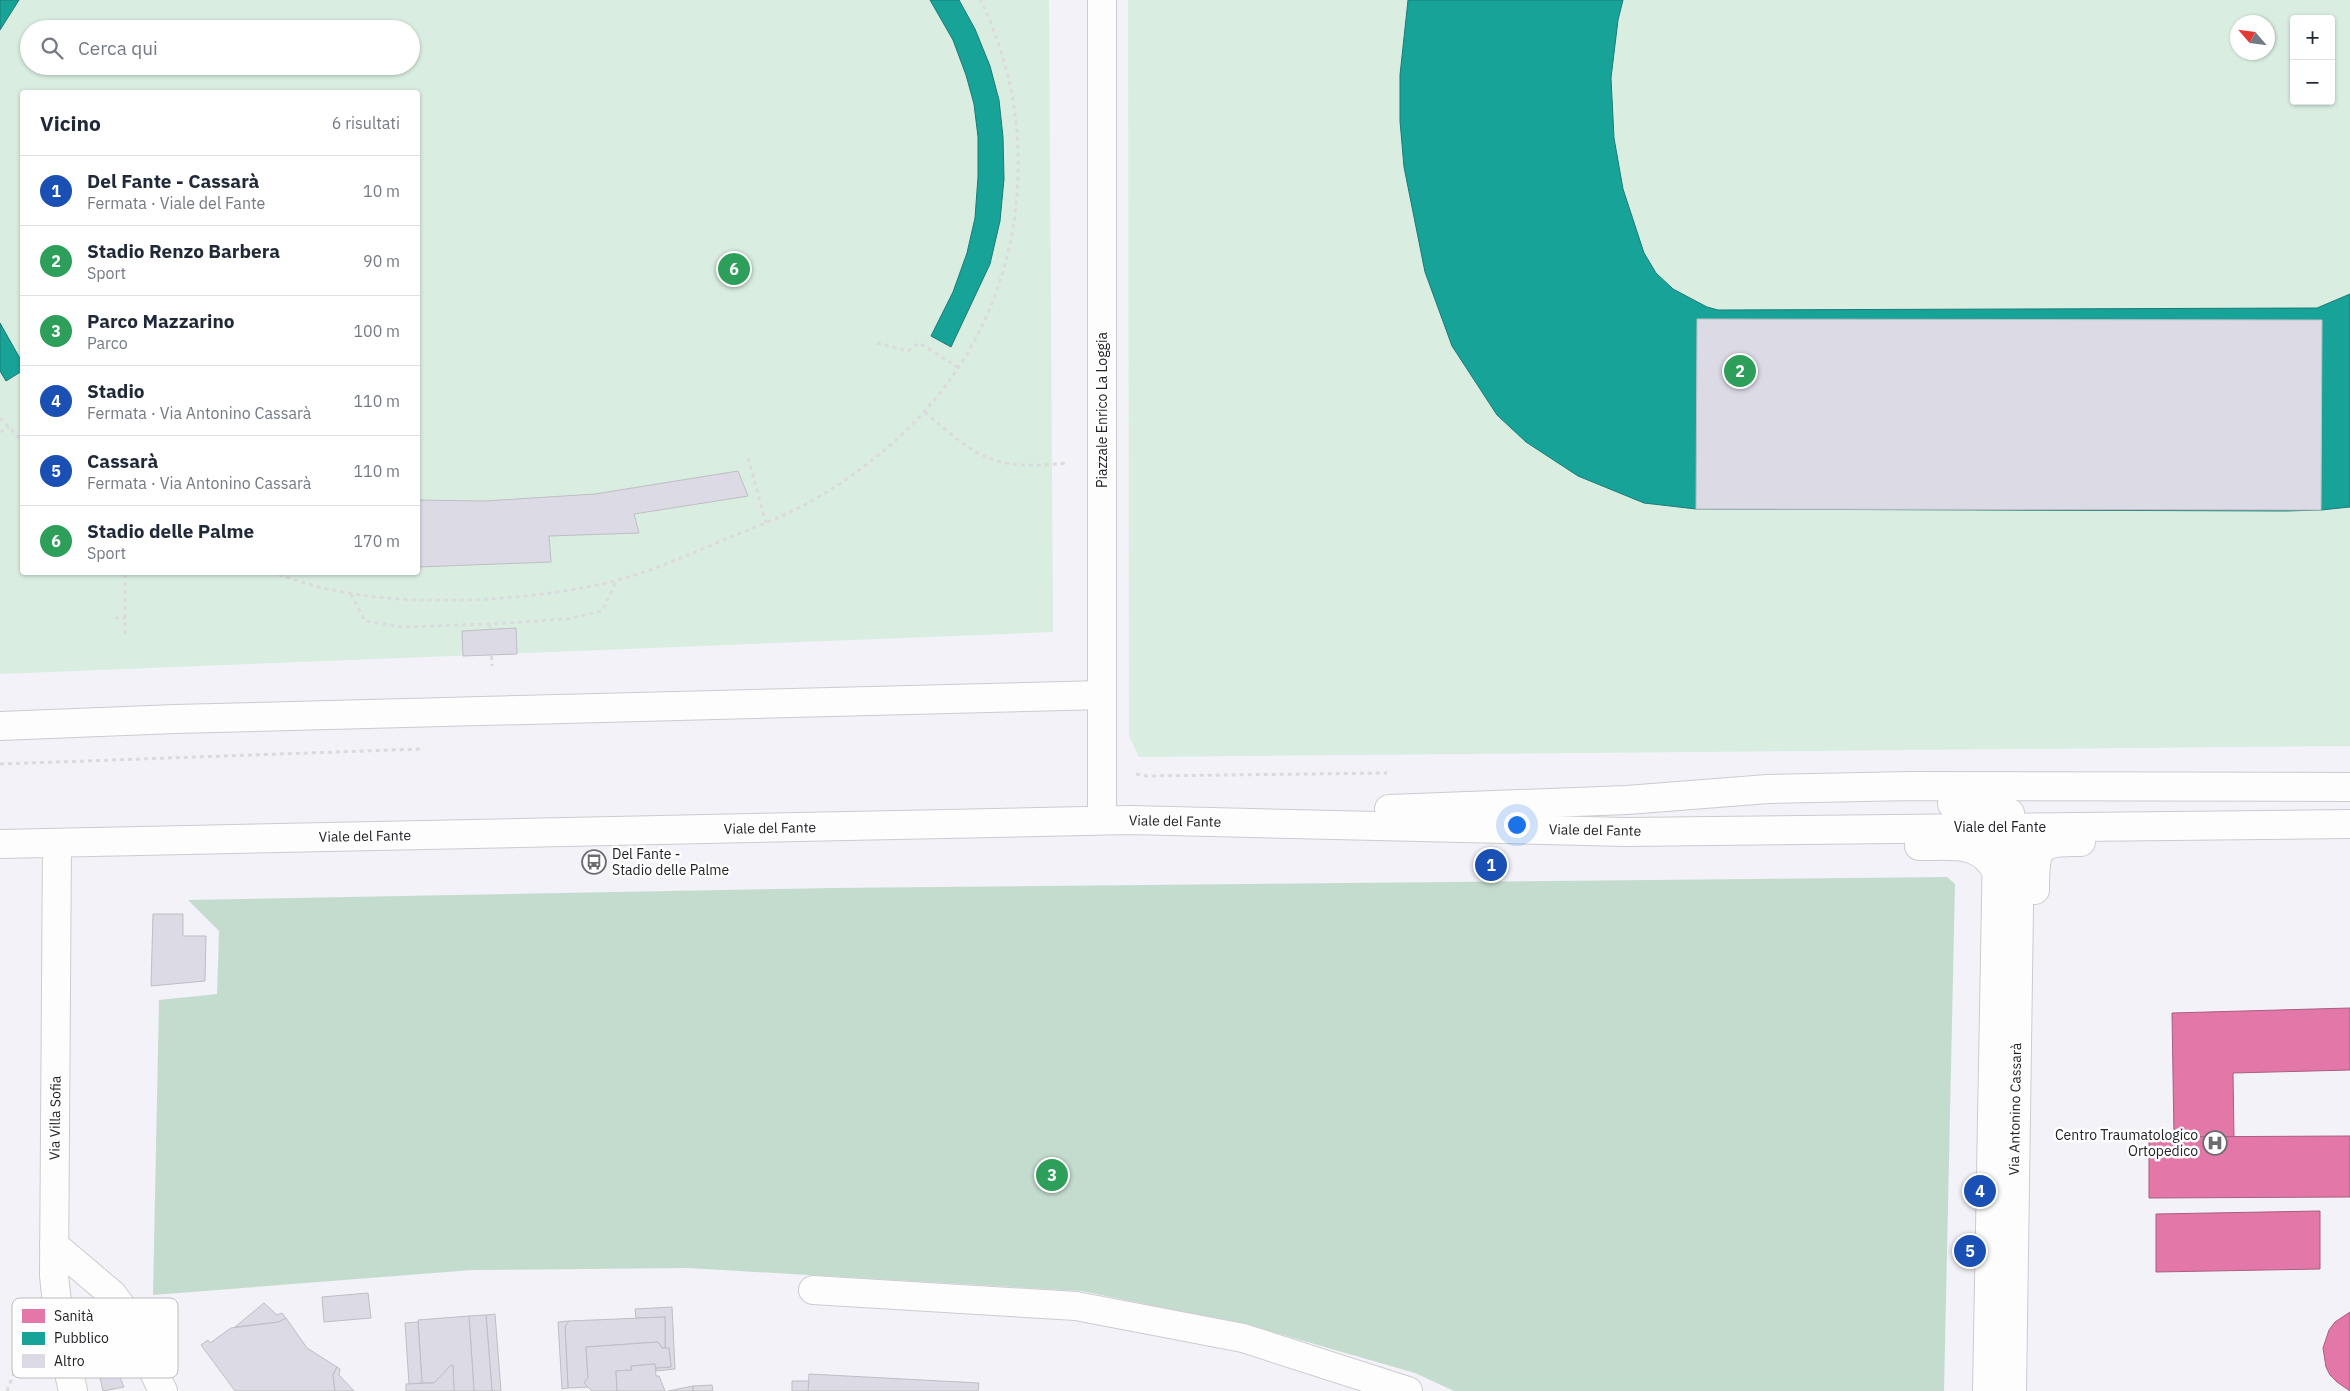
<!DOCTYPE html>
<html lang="it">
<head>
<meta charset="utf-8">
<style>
  body { margin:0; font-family:"IBM Plex Sans",sans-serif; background:#f2f2f3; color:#1f2937 }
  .controls { position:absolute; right:15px; top:15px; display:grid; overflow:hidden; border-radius:5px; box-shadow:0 1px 4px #0004 }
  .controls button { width:45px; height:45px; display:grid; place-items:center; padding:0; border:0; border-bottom:1px solid #e0e1e3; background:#fff; color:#1f2937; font:25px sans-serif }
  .compass { position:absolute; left:2230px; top:15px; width:45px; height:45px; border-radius:50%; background:#fff; box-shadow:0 1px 4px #0004; rotate:298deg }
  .you { position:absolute; left:1516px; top:824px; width:18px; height:18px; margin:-12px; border:4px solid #fff; border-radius:50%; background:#1a73e8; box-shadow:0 0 0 8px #1a73e833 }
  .badge { display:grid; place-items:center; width:32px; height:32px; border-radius:50%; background:#6b6b70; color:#fff; font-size:16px; font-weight:700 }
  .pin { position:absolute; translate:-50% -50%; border:2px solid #fff; box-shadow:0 1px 5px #0006 }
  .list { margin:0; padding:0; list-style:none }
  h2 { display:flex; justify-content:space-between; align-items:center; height:65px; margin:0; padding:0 20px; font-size:21px }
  h2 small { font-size:16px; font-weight:400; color:#747a83 }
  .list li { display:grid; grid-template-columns:32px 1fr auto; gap:15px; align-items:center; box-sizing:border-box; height:70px; padding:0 20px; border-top:1px solid #e0e1e3 }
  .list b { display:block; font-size:19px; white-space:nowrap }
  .list p { margin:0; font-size:16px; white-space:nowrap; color:#747a83 }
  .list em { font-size:16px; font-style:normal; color:#747a83 }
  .icon { flex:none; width:28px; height:28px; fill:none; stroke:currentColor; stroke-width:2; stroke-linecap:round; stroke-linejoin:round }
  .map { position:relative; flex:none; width:2350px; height:1391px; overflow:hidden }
  .search { position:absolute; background:#fff; box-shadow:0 1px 4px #0004; left:20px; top:20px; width:400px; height:55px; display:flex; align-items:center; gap:12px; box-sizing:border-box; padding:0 18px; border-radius:28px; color:#747a83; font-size:19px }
  .panel { position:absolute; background:#fff; box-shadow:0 1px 4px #0004; left:20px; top:90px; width:400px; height:485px; border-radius:5px }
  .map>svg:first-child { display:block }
  .green { fill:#d9eee1; fill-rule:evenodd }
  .forest { fill:#c4dcce }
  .health { fill:#e377a8; stroke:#a95e81 }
  .public { fill:#17a398; stroke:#1b7c76 }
  .building { fill:#dcdae5; stroke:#bebec3 }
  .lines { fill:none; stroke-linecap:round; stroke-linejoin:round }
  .minor-casing { stroke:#ccccd0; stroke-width:30 }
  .path { stroke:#dbdbdd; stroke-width:3; stroke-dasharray:4 4; stroke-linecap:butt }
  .minor { stroke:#fdfdfe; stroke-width:28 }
  .labels { text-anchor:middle; stroke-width:5; stroke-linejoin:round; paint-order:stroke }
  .street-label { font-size:14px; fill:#232227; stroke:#fefefe }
  .poi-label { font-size:14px; fill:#232227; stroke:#fefefe; text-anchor:start }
  .key { fill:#fefefe; stroke:#bcbcbe; stroke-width:1 }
  .key-label { font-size:14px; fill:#232227 }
</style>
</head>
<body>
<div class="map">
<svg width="2350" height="1391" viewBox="0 0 2350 1391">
  <rect width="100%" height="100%" fill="#f2f2f8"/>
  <g class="green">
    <path d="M0,0H1049L1053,632L0,674ZM29,29H411V66H29ZM22,92H418V572H22Z"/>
    <path d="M1128,0H2350V746L1139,757L1129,736ZM2294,19H2331V101H2294ZM2238,22H2268V52H2238Z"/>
  </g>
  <polygon class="forest" points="1947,877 1955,884 1944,1391 1454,1391 1415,1373 1255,1327 1082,1291 688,1268 472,1270 153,1295 159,1000 217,994 219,931 188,900 833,888"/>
  <g class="health">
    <polygon points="2350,1008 2350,1070 2233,1073 2234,1137 2174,1138 2172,1013"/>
    <polygon points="2350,1136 2350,1197 2149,1198 2149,1137"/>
    <polygon points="2320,1211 2320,1269 2156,1272 2156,1214"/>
    <polygon points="2350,1312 2350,1391 2337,1382 2330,1375 2326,1367 2323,1348 2329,1330 2335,1322"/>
  </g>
  <g class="public">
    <polygon points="0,0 19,0 0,30"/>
    <polygon points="930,0 959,0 975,29 990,66 999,100 1003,137 1004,179 1000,221 990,264 951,347 931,336 953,292 967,253 975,218 978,177 978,137 974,104 966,75 953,40"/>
    <polygon points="1408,0 1623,0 1618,20 1611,78 1614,138 1623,189 1644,253 1656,273 1673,289 1707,307 1718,310 2317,308 2350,294 2350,507 2321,510 2286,511 1696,509 1644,503 1578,476 1526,442 1497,415 1452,346 1425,272 1404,167 1400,121 1400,75"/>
    <polygon points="0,323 22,362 22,371 6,381 0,371"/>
  </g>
  <g class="building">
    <polygon points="1697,319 2322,320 2321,510 1696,509"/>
    <polygon points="738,471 748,496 634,514 639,533 549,536 551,562 418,567 418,500 485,501 595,494"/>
    <polygon points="516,628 517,654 463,656 462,631"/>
    <polygon points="153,914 183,914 183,936 206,936 205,981 151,986"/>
    <polygon points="368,1293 371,1318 324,1322 322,1297"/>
    <polygon points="264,1303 277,1315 282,1313 286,1318 279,1322 235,1327"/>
    <polygon points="672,1307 675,1369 656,1371 656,1368 671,1367 669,1348 665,1348 665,1317 636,1318 635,1309"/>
    <polygon points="495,1314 501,1391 492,1391 486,1315"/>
    <polygon points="486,1315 492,1391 474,1391 469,1316"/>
    <polygon points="469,1316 474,1391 454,1391 453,1365 434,1383 422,1383 418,1320"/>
    <polygon points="665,1317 665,1348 662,1348 658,1342 586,1347 588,1378 584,1383 590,1387 568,1388 565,1326 569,1321"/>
    <polygon points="286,1318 307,1348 337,1367 333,1375 335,1391 235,1391 201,1345 208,1340 210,1343 231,1328 279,1322"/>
    <polygon points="569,1321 565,1326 568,1388 562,1389 558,1322"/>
    <polygon points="418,1322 422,1383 409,1384 405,1323"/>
    <polygon points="102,1335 124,1387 103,1391 91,1339"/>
    <polygon points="658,1342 662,1348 669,1348 671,1367 656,1368 655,1364 631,1366 632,1370 616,1371 617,1391 592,1391 584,1383 588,1378 586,1347"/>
    <polygon points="655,1364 656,1376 659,1376 665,1391 617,1391 616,1371 632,1370 631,1366"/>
    <polygon points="451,1365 453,1365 454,1391 406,1391 406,1384 434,1383"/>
    <polygon points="337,1367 340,1369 339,1375 354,1391 335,1391 333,1375"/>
    <polygon points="809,1374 979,1383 978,1391 808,1391"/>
    <polygon points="792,1381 809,1381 808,1391 792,1391"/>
    <polygon points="712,1385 713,1391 693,1391 693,1386"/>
    <polygon points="693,1386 693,1391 668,1391"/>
  </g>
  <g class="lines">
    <g class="minor-casing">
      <g id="minor">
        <polyline points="1102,0 1102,820"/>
        <polyline points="0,726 175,719 1102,695"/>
        <path d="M1952,804C1982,803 2012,804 2020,839L2012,1391"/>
        <polyline points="1389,809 1627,800 1768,789 1911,786 2350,787"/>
        <polyline points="57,843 54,1276 61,1338 73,1391"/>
        <polyline points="0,844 1130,820 1626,832 2350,824"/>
        <path d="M1919,846C1950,847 1979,839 1996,871"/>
        <path d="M2035,890C2035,847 2037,841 2081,842"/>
        <polyline points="54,1245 112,1294 124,1310 163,1391"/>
        <polyline points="813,1290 1076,1306 1243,1338 1408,1391"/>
        <polyline points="1987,1391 1997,847 2001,827 2010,813"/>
      </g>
    </g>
    <g class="path">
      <polyline points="877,343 908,351 919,343 959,368"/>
      <path d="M925,412C978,458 993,471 1066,463"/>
      <polyline points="0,418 22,441"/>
      <polyline points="0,432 9,427"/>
      <polyline points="748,458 766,523"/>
      <path d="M271,572C297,581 322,589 349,593C426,607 542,600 618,580C655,570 690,554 726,539C756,527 787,515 815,499C930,432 1006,330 1017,195C1021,141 1015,88 996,37C991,24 987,11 980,0"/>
      <polyline points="351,594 365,621 403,627 490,624 567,619 602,611 617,580"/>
      <polyline points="115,618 125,618"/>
      <polyline points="490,624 492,666"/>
      <polyline points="125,634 125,572"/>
      <polyline points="0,764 420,749"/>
      <polyline points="1136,774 1147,776 1387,773"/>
      <polyline points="7,1391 23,1349"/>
    </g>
    <use href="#minor" class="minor"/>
  </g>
  <defs>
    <g id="bus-ring" transform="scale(1.25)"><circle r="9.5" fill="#fefefe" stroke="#6b6b70" stroke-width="1.5"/><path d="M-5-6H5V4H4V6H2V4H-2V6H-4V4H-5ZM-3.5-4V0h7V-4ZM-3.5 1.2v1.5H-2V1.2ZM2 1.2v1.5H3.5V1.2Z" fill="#6b6b70"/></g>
    <g id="hospital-ring" transform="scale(1.25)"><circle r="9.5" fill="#fefefe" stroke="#6b6b70" stroke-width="1.5"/><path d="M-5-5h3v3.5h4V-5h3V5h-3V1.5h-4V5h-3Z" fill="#6b6b70"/></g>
  </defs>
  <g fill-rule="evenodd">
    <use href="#bus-ring" x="594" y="862"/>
    <use href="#hospital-ring" x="2215" y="1143"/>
  </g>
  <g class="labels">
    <g class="street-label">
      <text transform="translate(1102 410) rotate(-90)" y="5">Piazzale Enrico La Loggia</text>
      <text transform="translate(1175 821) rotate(1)" y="5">Viale del Fante</text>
      <text x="2000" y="832">Viale del Fante</text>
      <text transform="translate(770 828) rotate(-1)" y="5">Viale del Fante</text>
      <text transform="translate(1595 830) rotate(1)" y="5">Viale del Fante</text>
      <text transform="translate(365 836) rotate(-1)" y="5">Viale del Fante</text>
      <text transform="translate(2015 1109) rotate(-89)" y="5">Via Antonino Cassarà</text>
      <text transform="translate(55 1118) rotate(-89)" y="5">Via Villa Sofia</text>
    </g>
    <g class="poi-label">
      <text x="612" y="859">Del Fante -<tspan x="612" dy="16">Stadio delle Palme</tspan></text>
      <text x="2198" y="1140" text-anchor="end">Centro Traumatologico<tspan x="2198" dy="16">Ortopedico</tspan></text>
    </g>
  </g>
  <rect x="12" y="1298" width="166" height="80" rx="8" class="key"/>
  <rect x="22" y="1309" width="23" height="14" fill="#e377a8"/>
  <rect x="22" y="1332" width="23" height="13" fill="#17a398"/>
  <rect x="22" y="1354" width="23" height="14" fill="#dcdae5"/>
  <g class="key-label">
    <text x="54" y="1321">Sanità</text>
    <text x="54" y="1343">Pubblico</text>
    <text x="54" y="1366">Altro</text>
  </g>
</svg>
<div class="controls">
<button>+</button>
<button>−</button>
</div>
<svg class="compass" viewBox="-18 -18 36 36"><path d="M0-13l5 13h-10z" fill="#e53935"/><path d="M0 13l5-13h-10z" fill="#747a83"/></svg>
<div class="you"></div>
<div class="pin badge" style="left:1491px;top:865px;background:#1a4fb4">1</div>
<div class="pin badge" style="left:1740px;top:371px;background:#2e9e5b">2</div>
<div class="pin badge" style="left:1052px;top:1175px;background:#2e9e5b">3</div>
<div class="pin badge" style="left:1980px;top:1191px;background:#1a4fb4">4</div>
<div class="pin badge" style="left:1970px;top:1251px;background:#1a4fb4">5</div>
<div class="pin badge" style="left:734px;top:269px;background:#2e9e5b">6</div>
<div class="search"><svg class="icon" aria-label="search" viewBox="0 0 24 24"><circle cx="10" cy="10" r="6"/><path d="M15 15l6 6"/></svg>Cerca qui</div>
<section class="panel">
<h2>Vicino<small>6 risultati</small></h2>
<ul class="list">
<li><span class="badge" style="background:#1a4fb4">1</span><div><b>Del Fante - Cassarà</b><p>Fermata · Viale del Fante</p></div><em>10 m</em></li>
<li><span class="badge" style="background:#2e9e5b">2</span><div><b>Stadio Renzo Barbera</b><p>Sport</p></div><em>90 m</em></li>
<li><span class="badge" style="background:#2e9e5b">3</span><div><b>Parco Mazzarino</b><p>Parco</p></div><em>100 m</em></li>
<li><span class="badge" style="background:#1a4fb4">4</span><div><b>Stadio</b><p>Fermata · Via Antonino Cassarà</p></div><em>110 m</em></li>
<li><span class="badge" style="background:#1a4fb4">5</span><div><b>Cassarà</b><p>Fermata · Via Antonino Cassarà</p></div><em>110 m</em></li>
<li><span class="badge" style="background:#2e9e5b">6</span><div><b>Stadio delle Palme</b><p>Sport</p></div><em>170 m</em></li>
</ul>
</section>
</div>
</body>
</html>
